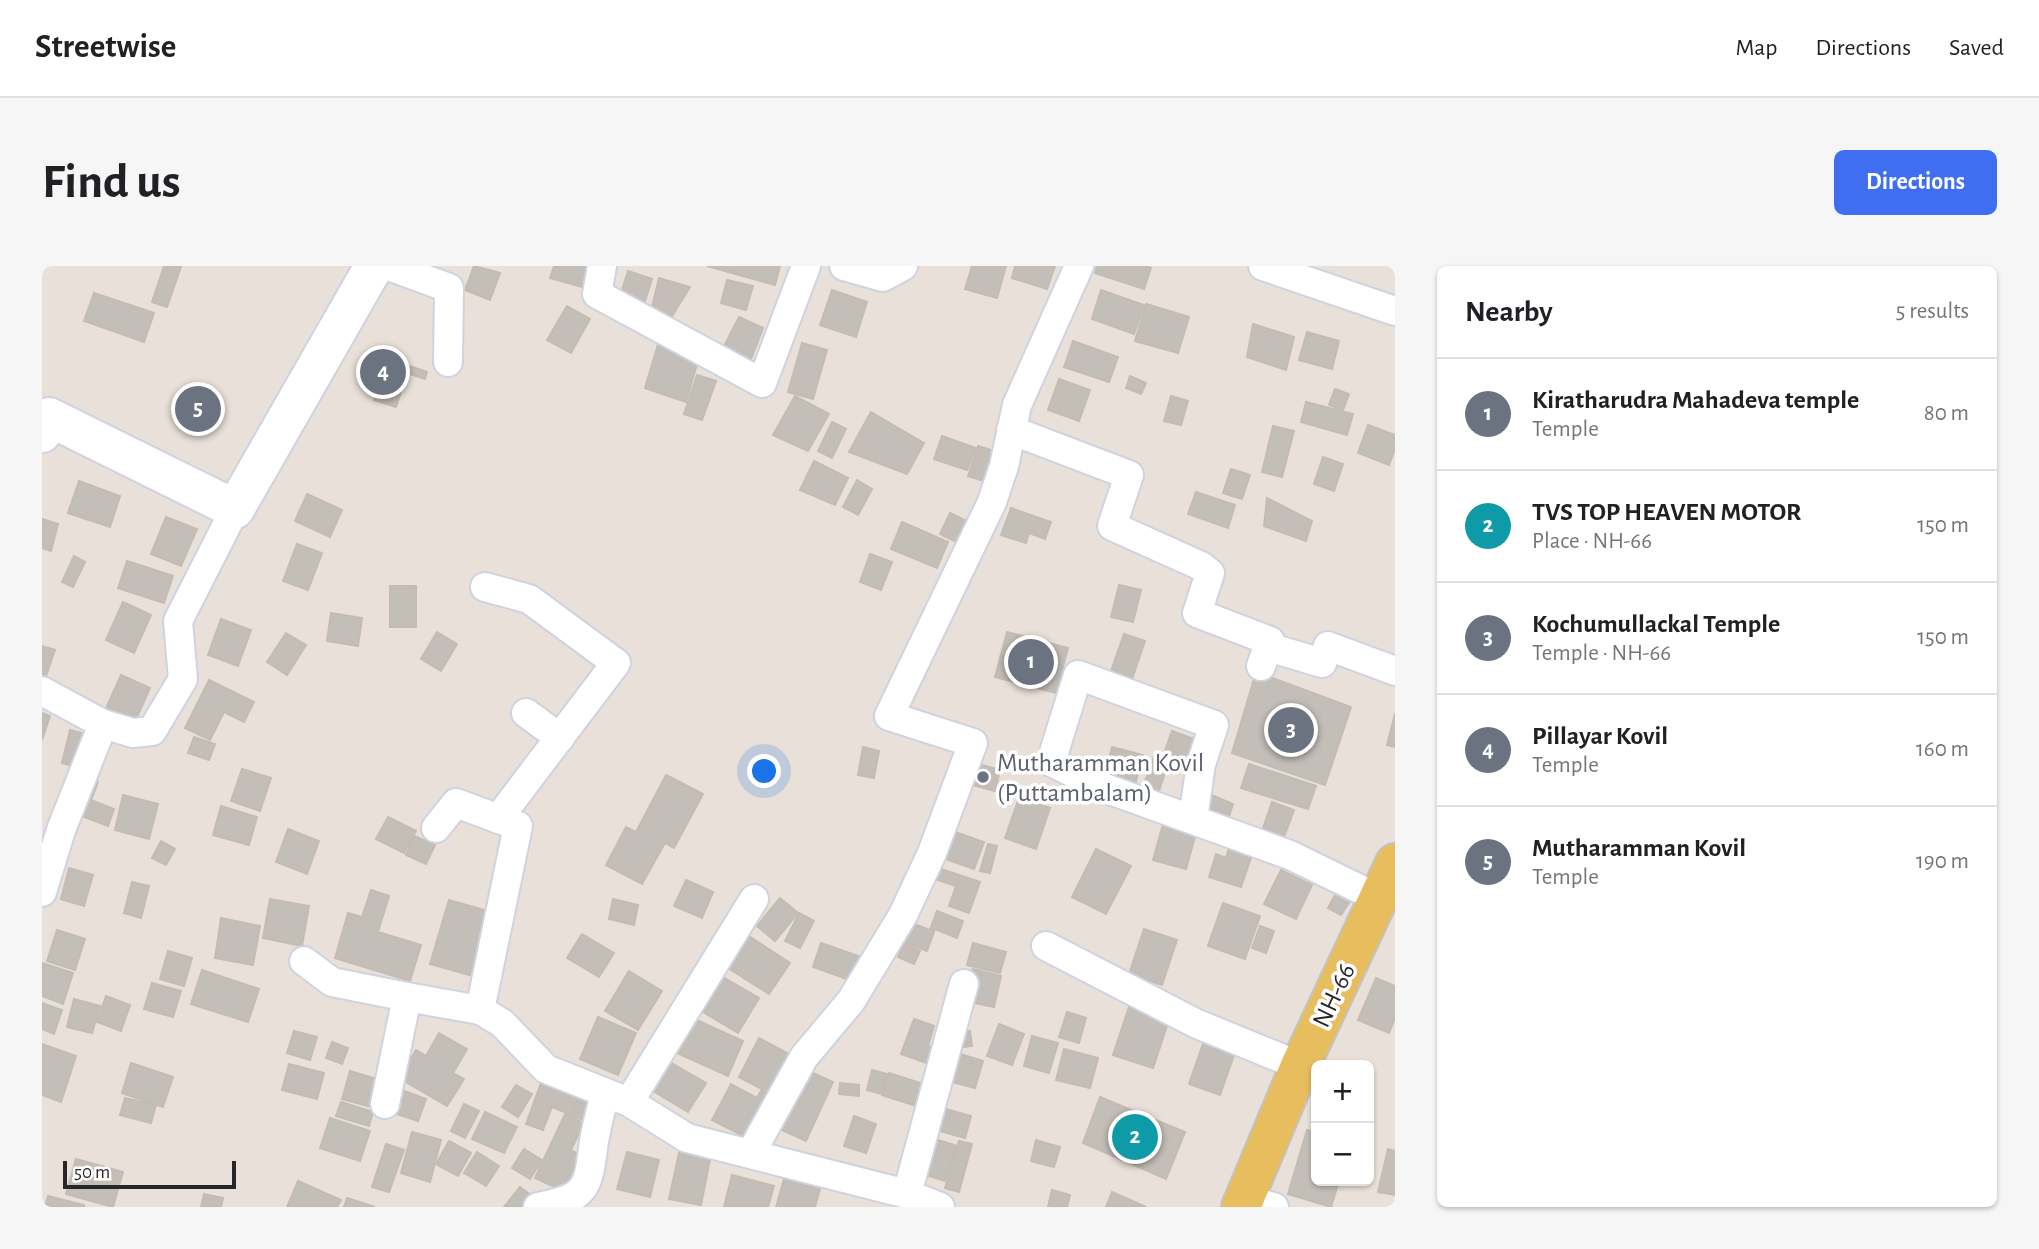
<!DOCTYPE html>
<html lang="en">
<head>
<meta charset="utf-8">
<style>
  body { margin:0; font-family:"Alegreya Sans",sans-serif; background:#f6f6f6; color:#202124 }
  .controls { position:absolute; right:21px; bottom:21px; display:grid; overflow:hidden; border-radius:10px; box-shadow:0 2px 5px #0004 }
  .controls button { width:63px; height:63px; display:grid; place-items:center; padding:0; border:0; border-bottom:2px solid #e0e0e0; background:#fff; color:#202124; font:35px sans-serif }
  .scale { position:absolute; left:21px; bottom:18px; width:173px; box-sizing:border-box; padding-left:7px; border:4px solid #272727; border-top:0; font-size:19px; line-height:24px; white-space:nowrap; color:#272727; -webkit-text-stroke:5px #fff; paint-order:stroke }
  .you { position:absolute; left:723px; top:506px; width:24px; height:24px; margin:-18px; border:5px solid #fff; border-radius:50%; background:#1a73e8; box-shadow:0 0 0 10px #1a73e833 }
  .badge { display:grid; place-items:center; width:46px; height:46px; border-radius:50%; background:#3f6ff0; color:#fff; font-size:23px; font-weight:700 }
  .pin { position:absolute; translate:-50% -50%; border:4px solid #fff; box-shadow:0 2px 7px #0006 }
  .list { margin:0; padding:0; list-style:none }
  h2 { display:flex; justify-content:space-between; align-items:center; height:91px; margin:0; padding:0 28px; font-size:30px }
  h2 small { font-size:23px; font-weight:400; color:#757577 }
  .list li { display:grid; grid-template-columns:46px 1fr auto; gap:21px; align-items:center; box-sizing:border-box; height:112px; padding:0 28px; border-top:2px solid #e0e0e0 }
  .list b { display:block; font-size:26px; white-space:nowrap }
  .list p { margin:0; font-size:23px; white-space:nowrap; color:#757577 }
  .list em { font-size:23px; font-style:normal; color:#757577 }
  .map { position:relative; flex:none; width:1353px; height:941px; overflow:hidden; border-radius:10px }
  header { display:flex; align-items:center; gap:42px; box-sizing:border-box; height:98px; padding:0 35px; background:#fff; border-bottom:2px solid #e0e0e0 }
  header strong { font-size:33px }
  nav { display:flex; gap:38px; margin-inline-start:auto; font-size:24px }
  .intro { display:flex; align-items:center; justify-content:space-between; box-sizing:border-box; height:168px; padding:0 42px }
  h1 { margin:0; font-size:49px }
  .button { padding:18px 32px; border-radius:10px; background:#3f6ff0; color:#fff; font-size:24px; font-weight:700 }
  main { display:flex; gap:42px; padding:0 42px }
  aside { flex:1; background:#fff; border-radius:10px; box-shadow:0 2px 5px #0004 }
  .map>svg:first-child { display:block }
  .building { fill:#c4beb8; stroke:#c4bcb3; stroke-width:2 }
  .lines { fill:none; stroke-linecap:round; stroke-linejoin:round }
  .minor-casing { stroke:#ced3df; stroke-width:32 }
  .secondary-casing { stroke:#ced3df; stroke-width:42 }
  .primary-casing { stroke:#c3c3c3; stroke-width:42 }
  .minor { stroke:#fff; stroke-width:28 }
  .secondary { stroke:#fff; stroke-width:38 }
  .primary { stroke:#e8bd5e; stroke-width:38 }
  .worship-dot { fill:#6b7280; stroke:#fff; stroke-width:2.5 }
  .labels { text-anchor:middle; stroke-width:7; stroke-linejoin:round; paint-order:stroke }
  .worship-label { font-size:26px; fill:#5b616d; stroke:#fff; text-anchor:start }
  .street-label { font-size:26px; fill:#272727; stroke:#fff }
</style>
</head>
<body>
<header>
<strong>Streetwise</strong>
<nav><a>Map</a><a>Directions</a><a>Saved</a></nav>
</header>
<div class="intro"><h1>Find us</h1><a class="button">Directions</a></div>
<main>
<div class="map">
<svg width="1353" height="941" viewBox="0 0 1353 941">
  <rect width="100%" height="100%" fill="#e9e1d9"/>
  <g class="building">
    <polygon points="122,0 139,1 125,41 110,36"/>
    <polygon points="432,0 458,7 448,34 423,24"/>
    <polygon points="512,0 550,0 544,22 508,12"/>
    <polygon points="665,0 738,0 733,19"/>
    <polygon points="930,0 964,0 955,32 923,23"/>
    <polygon points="973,0 1013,0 1005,23 970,12"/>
    <polygon points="1055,0 1103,0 1109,2 1102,23 1053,7"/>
    <polygon points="586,5 610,13 600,45 576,37"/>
    <polygon points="617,12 648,21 627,55 610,41"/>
    <polygon points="685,14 711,20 704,44 679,37"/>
    <polygon points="790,24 825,36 814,71 778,59"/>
    <polygon points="1059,24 1102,39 1092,68 1050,53"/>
    <polygon points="52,27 112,47 102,76 42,55"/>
    <polygon points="1104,38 1147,51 1136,87 1093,75"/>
    <polygon points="525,40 548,53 529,87 505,74"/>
    <polygon points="697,51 721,62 707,98 680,84"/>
    <polygon points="1211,58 1252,71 1244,104 1205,91"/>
    <polygon points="1265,66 1297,75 1290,103 1257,94"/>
    <polygon points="617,75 657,91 644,136 603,122"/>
    <polygon points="1031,75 1076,91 1067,116 1022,101"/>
    <polygon points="760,77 785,84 771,133 746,126"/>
    <polygon points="329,87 385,106 383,113 365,107 354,141 332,134 337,121 319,116"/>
    <polygon points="655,109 674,115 660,154 642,148"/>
    <polygon points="1088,110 1104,117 1099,128 1084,122"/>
    <polygon points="1017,113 1048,124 1037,155 1006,144"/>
    <polygon points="1293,123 1307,128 1301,144 1287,139"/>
    <polygon points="753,130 787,148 766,185 731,169"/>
    <polygon points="1129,130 1146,135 1139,159 1122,155"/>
    <polygon points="146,131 172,138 166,156 141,149"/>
    <polygon points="1264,136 1311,148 1305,169 1259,156"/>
    <polygon points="829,146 882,177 865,208 807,186"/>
    <polygon points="790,156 804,163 790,192 776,185"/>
    <polygon points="1326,159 1353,169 1353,183 1347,199 1316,187"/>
    <polygon points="1231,160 1252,165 1240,211 1220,206"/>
    <polygon points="900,170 934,182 925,204 892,193"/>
    <polygon points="936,180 962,188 952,218 926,210"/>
    <polygon points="1281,191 1301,198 1292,225 1272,218"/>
    <polygon points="772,195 806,212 793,239 758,224"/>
    <polygon points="1189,203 1208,209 1200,233 1181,227"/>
    <polygon points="815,214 830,223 816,249 801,241"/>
    <polygon points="37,215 78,230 68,261 26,247"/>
    <polygon points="1154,226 1193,239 1186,262 1146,248"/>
    <polygon points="265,228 300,244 288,271 253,255"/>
    <polygon points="1225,232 1270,255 1264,275 1222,260"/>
    <polygon points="969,242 1009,256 1003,273 987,267 984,277 959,269"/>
    <polygon points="908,247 931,258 921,279 898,268"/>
    <polygon points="124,251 155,263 139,300 109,288"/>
    <polygon points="0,253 16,258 9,285 0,282"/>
    <polygon points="860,256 906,276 895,302 849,283"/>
    <polygon points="255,278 280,287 266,324 241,315"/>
    <polygon points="828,288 850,296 839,324 818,316"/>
    <polygon points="32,290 43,296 31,321 20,316"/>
    <polygon points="85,295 131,310 122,337 76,322"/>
    <polygon points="1077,319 1099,324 1091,356 1069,351"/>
    <rect x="348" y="320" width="26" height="41"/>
    <polygon points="81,336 109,349 92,387 64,374"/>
    <polygon points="289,347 320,352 316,380 285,375"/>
    <polygon points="179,353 209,364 196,400 166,389"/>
    <polygon points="395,366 415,378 399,405 379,393"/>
    <polygon points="965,366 1026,382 1014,427 953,411"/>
    <polygon points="244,367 264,379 245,409 225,396"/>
    <polygon points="1082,368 1103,375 1089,416 1068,408"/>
    <polygon points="0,380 13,384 4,410 0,409"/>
    <polygon points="1214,406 1309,441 1283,519 1190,487"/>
    <polygon points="79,409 108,422 91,460 62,447"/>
    <polygon points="167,414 212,436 202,456 182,446 168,474 143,462"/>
    <polygon points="0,447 8,450 0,474"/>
    <polygon points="1353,448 1353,481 1345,479"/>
    <polygon points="28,464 47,469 38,502 20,497"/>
    <polygon points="1130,465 1152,473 1143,498 1121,490"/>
    <polygon points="152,471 173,478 167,494 146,487"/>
    <polygon points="821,481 837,485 832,512 816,509"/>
    <polygon points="1070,481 1101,489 1093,519 1062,511"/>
    <polygon points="1112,490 1127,495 1114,534 1098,529"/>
    <polygon points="929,496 958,504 953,525 923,517"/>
    <polygon points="1207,498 1274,520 1266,543 1199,522"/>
    <polygon points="200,503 229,512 218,545 189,535"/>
    <polygon points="624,509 661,528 632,582 623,577 600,618 564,599 584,561 594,566"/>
    <polygon points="48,512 56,516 49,534 72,543 66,560 34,548"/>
    <polygon points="1167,528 1191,538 1188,547 1163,538"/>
    <polygon points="81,529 116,538 107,573 73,564"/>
    <polygon points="977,532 1008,542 994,583 963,572"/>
    <polygon points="1230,536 1252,544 1239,579 1218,571"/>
    <polygon points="1158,538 1188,548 1185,558 1155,548"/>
    <polygon points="179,540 215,551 207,579 171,569"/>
    <polygon points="346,551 374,565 362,587 334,573"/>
    <polygon points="1123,551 1156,560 1144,603 1111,594"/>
    <polygon points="902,562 942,576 932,603 892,589"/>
    <polygon points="246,563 277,575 265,608 234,596"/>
    <polygon points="372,570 393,579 384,598 364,589"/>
    <polygon points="119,575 133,583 124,599 110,592"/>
    <polygon points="1189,575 1212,583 1199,621 1167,611 1174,588 1184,592"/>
    <polygon points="946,578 955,580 948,607 938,605"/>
    <polygon points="1054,583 1089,600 1064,648 1030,631"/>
    <polygon points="893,601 938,616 927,647 907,640 914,620 890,612"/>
    <polygon points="27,602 51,609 42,640 19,633"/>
    <polygon points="1239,604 1270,619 1254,653 1222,638"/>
    <polygon points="644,614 671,626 660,652 632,640"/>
    <polygon points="90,616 107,620 99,652 82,647"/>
    <polygon points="329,624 347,630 336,666 379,679 368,715 293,692 306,647 320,651"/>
    <polygon points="1294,627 1308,635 1299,649 1286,642"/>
    <polygon points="738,632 756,647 733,675 715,660"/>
    <polygon points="228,633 267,640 260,680 221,672"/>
    <polygon points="571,633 596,639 592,659 567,653"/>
    <polygon points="407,634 449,646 431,710 388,698"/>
    <polygon points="1181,637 1218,650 1203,693 1166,680"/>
    <polygon points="895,645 921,655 915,672 893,663 885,685 861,676 869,657 888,664"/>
    <polygon points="757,647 772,655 758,682 743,675"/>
    <polygon points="179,652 218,660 211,699 173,692"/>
    <polygon points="1218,660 1232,665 1224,687 1210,682"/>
    <polygon points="1102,663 1135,674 1120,719 1087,708"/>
    <polygon points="15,664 43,673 33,704 5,695"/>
    <polygon points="699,665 748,697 727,728 678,697"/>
    <polygon points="540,668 572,687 557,711 525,692"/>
    <polygon points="779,677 822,692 813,716 771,701"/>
    <polygon points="931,677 964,686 958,707 925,699"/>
    <polygon points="862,678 878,685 872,698 856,691"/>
    <polygon points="126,685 150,692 142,720 118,713"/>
    <polygon points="0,697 31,707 21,738 0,730"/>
    <polygon points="931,703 959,710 952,741 923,735"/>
    <polygon points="160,704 217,723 206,756 149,738"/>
    <polygon points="587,705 620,725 596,764 563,745"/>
    <polygon points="681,711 717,732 696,767 661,746"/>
    <polygon points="1334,712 1353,720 1353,752 1347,767 1316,754"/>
    <polygon points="110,717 139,725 131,751 102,743"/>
    <polygon points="64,730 88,739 79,765 55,756"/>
    <polygon points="32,733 58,740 50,767 25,761"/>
    <polygon points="0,737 20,744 12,768 0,763"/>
    <polygon points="1087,741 1127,754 1111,802 1071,789"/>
    <polygon points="1025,746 1044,752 1037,777 1017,771"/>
    <polygon points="556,751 594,767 576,809 538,793"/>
    <polygon points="650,752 701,775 686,810 635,787"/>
    <polygon points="872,753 892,760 886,780 896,783 890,799 859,788"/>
    <polygon points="957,758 982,768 970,799 945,790"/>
    <polygon points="252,765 275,771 268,794 245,787"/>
    <polygon points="928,765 930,780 915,782 913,767"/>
    <polygon points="397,767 425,783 411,807 422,813 405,840 357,812 374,784 384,790"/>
    <polygon points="990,770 1016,777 1007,807 982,800"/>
    <polygon points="717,772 756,793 711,875 670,854 689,818 715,832 720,823 697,811"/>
    <polygon points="1162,775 1193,786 1178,829 1147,818"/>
    <polygon points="290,776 306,782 300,798 284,792"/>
    <polygon points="0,778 34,790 19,836 0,829"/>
    <polygon points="1022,783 1056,792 1048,822 1014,814"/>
    <polygon points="918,788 941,795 933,822 910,816"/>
    <polygon points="628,796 664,817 646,846 611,825"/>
    <polygon points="89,797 131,811 121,841 80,827"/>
    <polygon points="247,798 282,807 275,833 240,824"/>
    <polygon points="760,802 791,816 764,875 731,860"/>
    <polygon points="830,804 845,808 840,828 825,824"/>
    <polygon points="308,805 338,814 330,841 300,833"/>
    <polygon points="847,807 881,818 874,840 840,829"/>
    <polygon points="499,817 537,831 530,849 510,841 501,864 484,858"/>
    <polygon points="798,817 817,819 817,830 797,828"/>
    <polygon points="474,819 490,828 476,851 460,841"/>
    <polygon points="357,823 384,833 376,855 349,846"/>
    <polygon points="1058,831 1143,866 1124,913 1041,877"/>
    <polygon points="83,832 114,839 109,857 78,849"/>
    <polygon points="538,834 549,839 542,854 531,850"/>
    <polygon points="299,836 331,846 327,860 294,850"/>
    <polygon points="422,838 437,845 423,872 409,865"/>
    <polygon points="896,841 929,850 923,872 891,863"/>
    <polygon points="443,846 475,861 462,887 430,873"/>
    <polygon points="523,848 542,857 529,884 538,889 521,925 493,912"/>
    <polygon points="812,850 834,858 824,887 802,880"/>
    <polygon points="288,852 328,865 318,895 278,882"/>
    <polygon points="1265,864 1274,866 1274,915 1297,915 1289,941 1246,928"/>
    <polygon points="370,866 399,874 388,916 359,907"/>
    <polygon points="893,873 915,880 903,915 881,908"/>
    <polygon points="994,874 1018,881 1012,901 989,895"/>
    <polygon points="407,875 429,887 416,910 394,898"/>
    <polygon points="917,875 930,878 917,926 903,922"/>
    <polygon points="344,878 362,884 347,926 330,921"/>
    <polygon points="482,883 500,894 488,913 470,902"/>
    <polygon points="1346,883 1353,885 1353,929 1336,926"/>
    <polygon points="435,886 457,900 444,920 422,907"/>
    <polygon points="585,886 617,894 608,931 575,923"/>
    <polygon points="637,887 668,893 659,939 627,933"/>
    <polygon points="34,893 81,906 71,941 24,928"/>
    <polygon points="690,909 732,920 726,941 682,941"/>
    <polygon points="742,913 778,923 773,941 734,941"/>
    <polygon points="256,915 299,934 295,941 245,941"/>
    <polygon points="478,921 490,930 482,941 462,941"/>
    <polygon points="1010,924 1028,929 1025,941 1006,941"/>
    <polygon points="1070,926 1104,941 1064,941"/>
    <polygon points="162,928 181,932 179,941 159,941"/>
    <polygon points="6,930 42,939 42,941 3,941"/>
    <polygon points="305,932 333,941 302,941"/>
  </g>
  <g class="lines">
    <g class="minor-casing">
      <g id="minor">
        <polyline points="347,0 407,22 406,96"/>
        <polyline points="560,0 555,28 720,117 764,0"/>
        <polyline points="802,0 841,11 861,0"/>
        <polyline points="1221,0 1353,45"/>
        <polyline points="969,164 1087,209 1070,260 1159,300 1168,307 1155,347 1228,375 1219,400"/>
        <polyline points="443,321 487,333 574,397 456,553"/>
        <polyline points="1226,381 1280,397 1286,380 1353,405"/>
        <polyline points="0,425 61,458"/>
        <polyline points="484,447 518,472"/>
        <polyline points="1151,553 1159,498 1172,459 1036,409 1009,496 1060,521 1248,589 1336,632"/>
        <polyline points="394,562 414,537 476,560 438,744"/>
        <polyline points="0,626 19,564 61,458 91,467 110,465 141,413 136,355 193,243"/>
        <polyline points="1004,680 1153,757 1258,800"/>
        <polyline points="262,695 290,716 365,731"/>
        <polyline points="587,836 712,633"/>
        <polyline points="343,838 365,731 438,744 460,757 504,803 587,836 645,872 865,928 898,941"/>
        <polyline points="709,887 762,791 809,735 861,649 890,587 931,477 847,450 950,236 962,200 975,139 1037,0"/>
        <polyline points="865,928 922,718"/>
        <polyline points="1203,934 1232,941"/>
        <path d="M496,941C546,932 546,922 552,875C555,859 559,843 563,827"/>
      </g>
    </g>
    <g class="secondary-casing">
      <polyline id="secondary" points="0,167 7,151 193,243 332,0"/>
    </g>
    <g class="primary-casing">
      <polyline id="primary" points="1199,941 1258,800 1353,597"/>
    </g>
    <use href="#minor" class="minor"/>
    <use href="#secondary" class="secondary"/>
    <use href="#primary" class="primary"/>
  </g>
  <circle class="worship-dot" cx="941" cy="511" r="7"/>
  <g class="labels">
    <g class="worship-label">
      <text x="955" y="505">Mutharamman Kovil<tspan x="955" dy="30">(Puttambalam)</tspan></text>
    </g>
    <g class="street-label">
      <text transform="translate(1291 729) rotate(-65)" y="9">NH-66</text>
    </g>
  </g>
</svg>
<div class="controls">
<button>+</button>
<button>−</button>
</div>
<div class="scale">50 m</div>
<div class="you"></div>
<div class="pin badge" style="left:989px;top:396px;background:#6b7280">1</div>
<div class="pin badge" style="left:1093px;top:871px;background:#0f9aa8">2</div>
<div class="pin badge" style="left:1249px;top:464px;background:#6b7280">3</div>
<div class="pin badge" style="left:341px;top:106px;background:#6b7280">4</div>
<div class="pin badge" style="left:156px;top:143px;background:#6b7280">5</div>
</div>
<aside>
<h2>Nearby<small>5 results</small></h2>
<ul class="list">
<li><span class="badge" style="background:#6b7280">1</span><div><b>Kiratharudra Mahadeva temple</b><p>Temple</p></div><em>80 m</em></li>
<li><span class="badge" style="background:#0f9aa8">2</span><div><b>TVS TOP HEAVEN MOTOR</b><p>Place · NH-66</p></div><em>150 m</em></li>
<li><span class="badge" style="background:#6b7280">3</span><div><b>Kochumullackal Temple</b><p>Temple · NH-66</p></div><em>150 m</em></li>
<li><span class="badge" style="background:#6b7280">4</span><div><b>Pillayar Kovil</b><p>Temple</p></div><em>160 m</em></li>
<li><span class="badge" style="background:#6b7280">5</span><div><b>Mutharamman Kovil</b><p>Temple</p></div><em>190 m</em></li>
</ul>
</aside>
</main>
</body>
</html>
